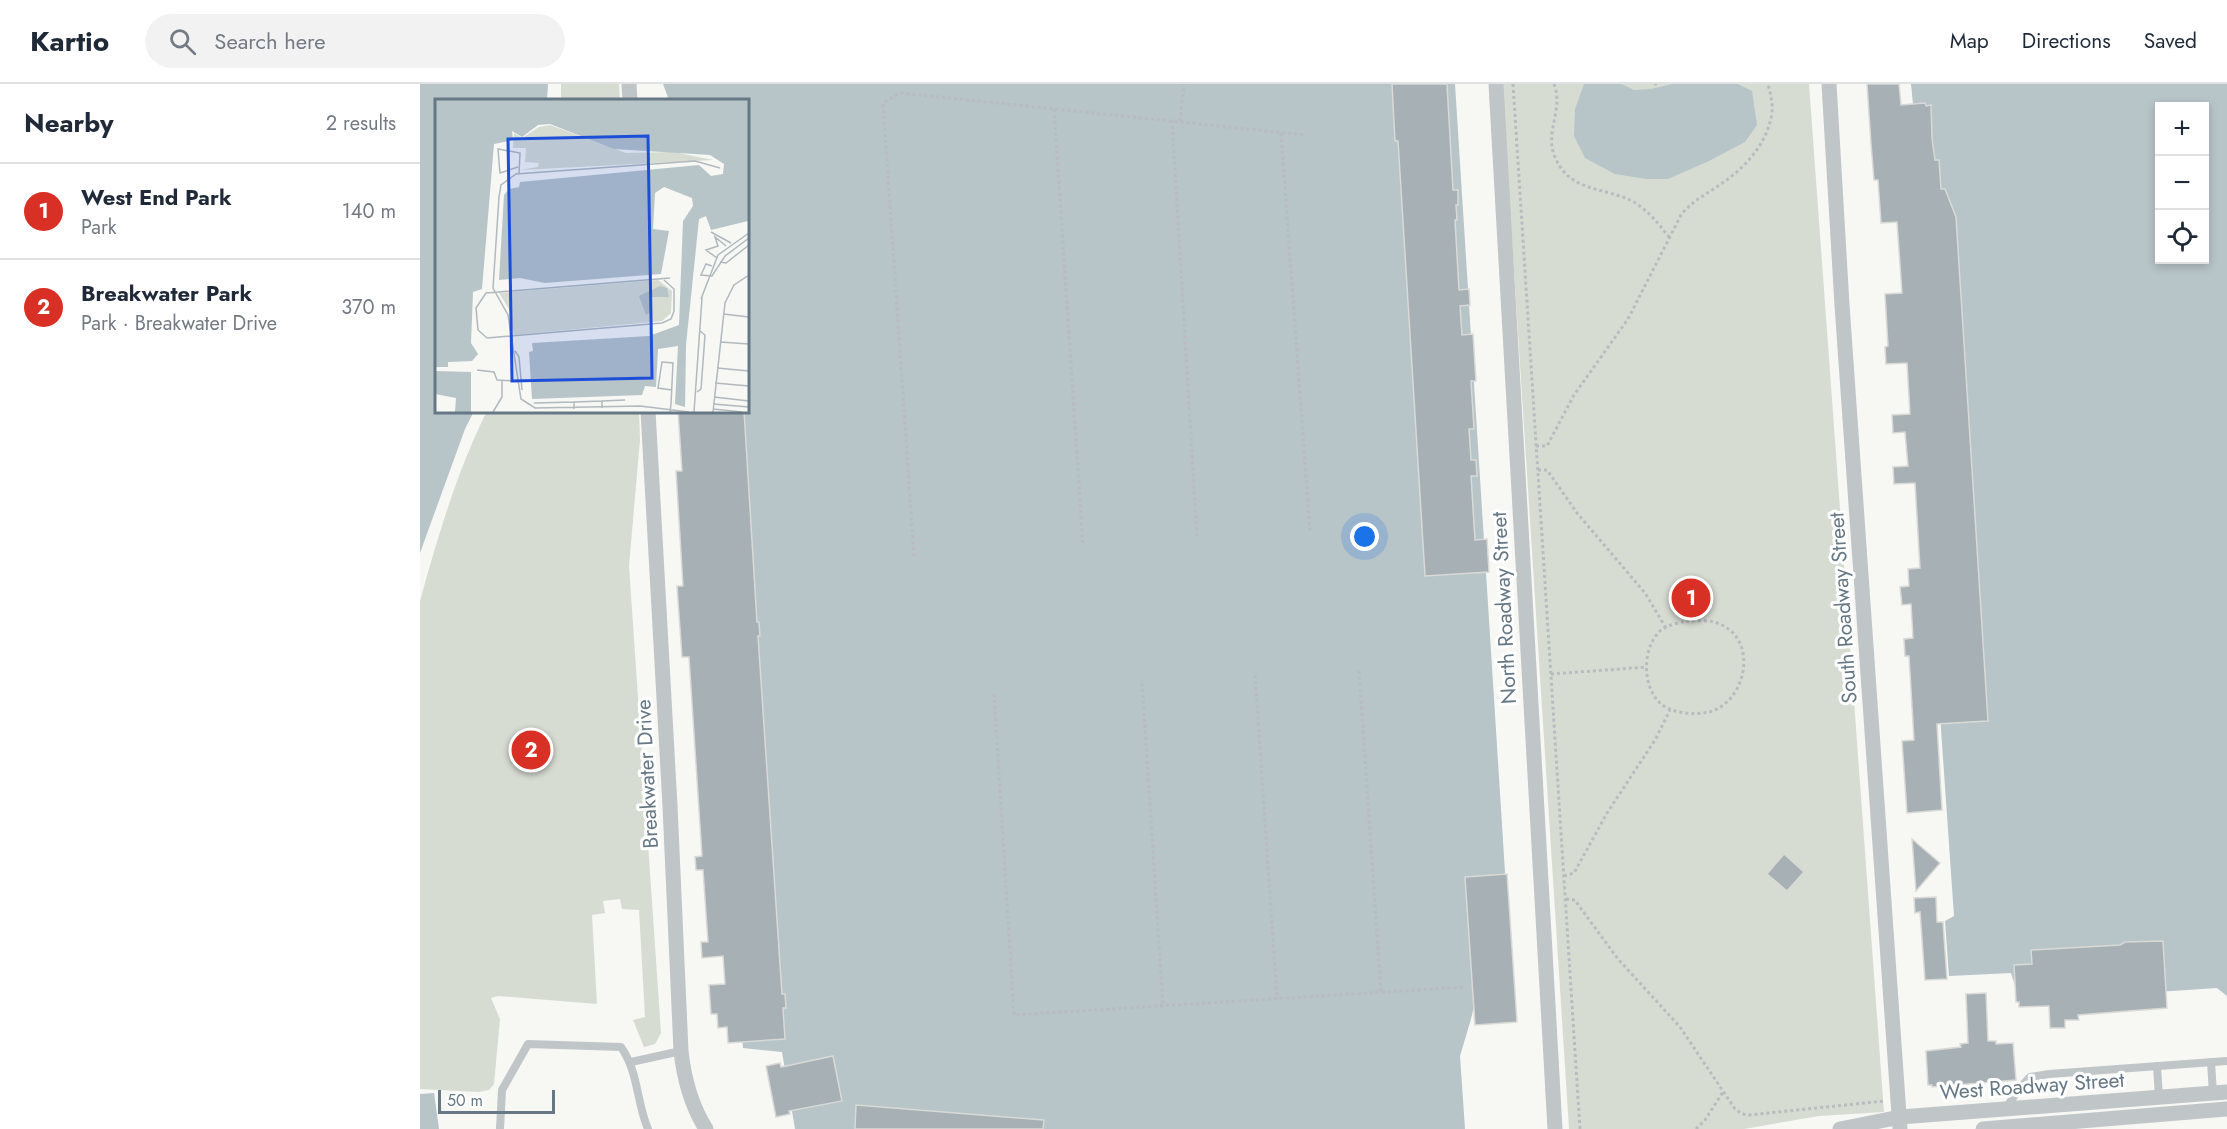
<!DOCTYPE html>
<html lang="en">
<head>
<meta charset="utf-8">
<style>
  body { margin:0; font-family:Jost,sans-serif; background:#f2f2f3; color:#1f2937 }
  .controls { position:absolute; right:18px; top:18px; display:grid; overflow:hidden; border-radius:0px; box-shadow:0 3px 9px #0003 }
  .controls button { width:54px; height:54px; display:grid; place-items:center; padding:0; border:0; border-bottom:2px solid #e0e1e3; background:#fff; color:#1f2937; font:30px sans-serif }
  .scale { position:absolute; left:18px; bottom:15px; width:117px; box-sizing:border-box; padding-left:6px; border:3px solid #667885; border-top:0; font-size:16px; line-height:21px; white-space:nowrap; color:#667885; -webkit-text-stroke:4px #fff; paint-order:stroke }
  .you { position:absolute; left:945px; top:453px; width:21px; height:21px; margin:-15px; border:4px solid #fff; border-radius:50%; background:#1a73e8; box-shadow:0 0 0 9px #1a73e833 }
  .badge { display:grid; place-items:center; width:39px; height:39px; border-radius:50%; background:#d93025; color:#fff; font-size:20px; font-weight:700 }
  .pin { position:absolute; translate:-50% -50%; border:3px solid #fff; box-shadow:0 2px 6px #0006 }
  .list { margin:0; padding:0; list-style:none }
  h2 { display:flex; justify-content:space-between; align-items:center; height:78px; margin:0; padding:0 24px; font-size:26px }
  h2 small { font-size:20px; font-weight:400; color:#747a83 }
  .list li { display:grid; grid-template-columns:39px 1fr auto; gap:18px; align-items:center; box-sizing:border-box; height:96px; padding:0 24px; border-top:2px solid #e0e1e3 }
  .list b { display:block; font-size:22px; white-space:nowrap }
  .list p { margin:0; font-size:20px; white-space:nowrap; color:#747a83 }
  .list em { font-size:20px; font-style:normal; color:#747a83 }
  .icon { flex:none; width:33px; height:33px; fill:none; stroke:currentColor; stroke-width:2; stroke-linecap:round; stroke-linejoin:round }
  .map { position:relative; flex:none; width:1807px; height:1045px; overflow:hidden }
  header { display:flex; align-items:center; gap:36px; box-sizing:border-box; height:84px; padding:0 30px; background:#fff; border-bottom:2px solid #e0e1e3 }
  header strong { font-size:28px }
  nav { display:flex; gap:33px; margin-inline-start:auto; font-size:21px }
  .search { width:420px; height:54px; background:#f2f2f3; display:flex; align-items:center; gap:15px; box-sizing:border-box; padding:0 21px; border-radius:33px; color:#747a83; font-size:22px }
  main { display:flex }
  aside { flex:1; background:#fff }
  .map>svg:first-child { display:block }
  .green { fill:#d7dcd3 }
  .water { fill:#b7c4c8; fill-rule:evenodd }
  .building { fill:#a7b0b5; stroke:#d9d9d6; stroke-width:1.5 }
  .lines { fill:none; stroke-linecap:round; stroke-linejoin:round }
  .path { stroke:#b8bcbf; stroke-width:3; stroke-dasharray:3 3; stroke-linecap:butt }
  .service { stroke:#c0c5c8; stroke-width:8 }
  .minor { stroke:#c0c5c8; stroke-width:15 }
  .labels { text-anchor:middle; stroke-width:6; stroke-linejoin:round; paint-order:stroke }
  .street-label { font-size:21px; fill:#667885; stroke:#fff }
  .inset-road { fill:none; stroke:#b0b9be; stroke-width:1.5 }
  .view { fill:#1d4ed8; fill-opacity:0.15; stroke:#1d4ed8; stroke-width:3 }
  .inset-edge { fill:none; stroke:#667885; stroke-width:3 }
</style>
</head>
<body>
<header>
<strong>Kartio</strong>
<div class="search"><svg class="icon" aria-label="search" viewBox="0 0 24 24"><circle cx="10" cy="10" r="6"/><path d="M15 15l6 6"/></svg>Search here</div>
<nav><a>Map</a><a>Directions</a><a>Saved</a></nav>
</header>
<main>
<aside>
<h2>Nearby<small>2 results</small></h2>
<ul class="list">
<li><span class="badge">1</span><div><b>West End Park</b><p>Park</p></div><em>140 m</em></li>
<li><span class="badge">2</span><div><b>Breakwater Park</b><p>Park · Breakwater Drive</p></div><em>370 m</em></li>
</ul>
</aside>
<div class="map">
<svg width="1807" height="1045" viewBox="0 0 1807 1045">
  <rect width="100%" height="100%" fill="#f7f7f4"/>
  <g class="green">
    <polygon points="141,0 199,0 200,16 141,16"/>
    <polygon points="1082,0 1389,0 1464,1028 1399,1032 1324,1045 1149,1045"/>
    <path d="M67,327H219L220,356L209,482L241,949L235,960L224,963L213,936L225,933L219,826L202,825L200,815L183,817L185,829L172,831L177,920L78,912L71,914L80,935L74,1000L69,1006L59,1008L0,1005V517C18,452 37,387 67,327Z"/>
  </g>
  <g class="water">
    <polygon points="0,0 128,0 127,16 16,16 16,327 54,327 45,345 0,469"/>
    <polygon points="243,0 1035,0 1085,788 1051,935 1040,972 1045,1045 375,1045 362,968 323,964 280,327 327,327 327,16 249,16"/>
    <polygon points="1164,0 1202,0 1214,6 1231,5 1252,0 1318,0 1332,7 1337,41 1325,58 1289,77 1248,95 1226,95 1195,90 1165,74 1154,52 1155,25"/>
    <path d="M1491,0H1807V912L1797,904L1600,917L1591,889L1529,892L1525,837L1534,832L1521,645L1501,99ZM1740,22H1784V176H1740Z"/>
    <polygon points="14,1009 19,1045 0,1045 0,1010"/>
  </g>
  <g class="building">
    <polygon points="972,0 1027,0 1033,106 1038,106 1038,121 1036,121 1037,136 1035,136 1039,206 1049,205 1050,221 1040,222 1042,251 1053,250 1056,297 1051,297 1054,345 1049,345 1051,376 1056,376 1057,392 1051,392 1055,456 1067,455 1069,488 1005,492 978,57 975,57"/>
    <polygon points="1447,0 1479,0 1481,21 1505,19 1506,22 1511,21 1512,54 1515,76 1519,76 1521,105 1525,105 1536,133 1568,637 1517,640 1522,726 1487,729 1482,657 1494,656 1489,572 1485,572 1484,555 1493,554 1491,520 1482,521 1480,503 1489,502 1488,485 1500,484 1495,399 1474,400 1473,383 1488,382 1485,348 1473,349 1472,331 1490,330 1487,279 1466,280 1465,263 1468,262 1465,210 1482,209 1477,138 1461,139 1458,96 1454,96 1451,60"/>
    <polygon points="258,327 324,327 337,538 339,538 340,552 338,552 362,910 365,910 366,924 363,924 365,955 308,959 307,943 298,944 297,930 291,930 289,901 305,900 303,872 282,874 281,858 288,858 283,786 276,786 275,773 282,772 269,573 262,573 257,502 263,502 256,387 262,387"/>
    <polygon points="1492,755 1520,779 1496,807"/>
    <polygon points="1364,770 1384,788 1367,807 1347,790"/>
    <polygon points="1087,790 1097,938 1055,941 1045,793"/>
    <polygon points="1516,813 1517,838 1523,838 1527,895 1505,896 1500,828 1495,829 1494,814"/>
    <polygon points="1743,857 1747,924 1658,931 1659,936 1645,936 1645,944 1630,944 1629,922 1599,923 1599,918 1596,918 1594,881 1612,880 1611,866 1700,861 1705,858"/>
    <polygon points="1566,909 1568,957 1576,957 1576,960 1593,959 1596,996 1512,1003 1512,1001 1508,1001 1506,967 1541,963 1540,960 1548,959 1546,910"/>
    <polygon points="413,972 422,1017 369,1027 370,1030 356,1033 346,982 360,979 361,983"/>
    <polygon points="436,1021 624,1036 623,1045 435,1045"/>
  </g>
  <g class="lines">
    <g class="path">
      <polyline points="1093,0 1160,1045"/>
      <path d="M1134,0C1144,26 1124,49 1135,73C1149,108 1184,103 1212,117C1227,125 1238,139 1249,153"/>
      <polyline points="1234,0 1237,0"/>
      <polyline points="634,25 663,462"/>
      <polyline points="752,36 777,454"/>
      <polyline points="760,37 764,0"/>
      <polyline points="861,49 890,449"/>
      <path d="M1116,362H1127L1154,311L1208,235L1261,131C1272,117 1285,111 1298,102C1324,85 1348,60 1352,28C1353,18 1350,9 1348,0"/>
      <polyline points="1118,386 1127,386 1157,429 1225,509 1246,544"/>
      <polyline points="494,472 463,19 480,9 886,51"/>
      <path d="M1266,537C1278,537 1291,535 1302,541C1339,559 1325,619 1289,628C1274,631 1252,630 1240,619C1222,602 1222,564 1240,547C1247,541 1258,539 1266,537Z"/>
      <polyline points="939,587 961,909"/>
      <polyline points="1131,590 1227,583"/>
      <polyline points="835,591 857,915"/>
      <polyline points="722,599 743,922"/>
      <polyline points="574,610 594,931 1045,903"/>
      <polyline points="1144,792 1154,789 1187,729 1235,656 1250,626"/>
      <polyline points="1146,815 1155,816 1159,822 1198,875 1260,943 1315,1025 1322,1030 1329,1031 1464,1017"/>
      <polyline points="1276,1045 1285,1036 1303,1008"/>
    </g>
    <g class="service">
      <polyline points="211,978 261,967"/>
      <polyline points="1791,978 1793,1009"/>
      <polyline points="1737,982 1739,1014"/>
      <polyline points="1585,1025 1600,1004 1610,993 1629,990 1807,977"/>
      <path d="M80,1045L82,1006L108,960L201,963C219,989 216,1017 228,1045"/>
    </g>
    <g class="minor">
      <polyline points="209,0 210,16"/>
      <polyline points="1076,0 1135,1045"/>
      <polyline points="1409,0 1422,221 1480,1045"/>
      <path d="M228,327L250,722L261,967C264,995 271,1021 286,1045"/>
      <polyline points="1420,1045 1480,1033 1807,1008"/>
      <polyline points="1563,1045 1807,1025"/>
    </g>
  </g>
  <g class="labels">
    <g class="street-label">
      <text transform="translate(1084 524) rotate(-93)" y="7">North Roadway Street</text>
      <text transform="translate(1423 524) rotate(-94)" y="7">South Roadway Street</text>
      <text transform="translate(227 690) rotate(-93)" y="7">Breakwater Drive</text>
      <text transform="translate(1612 1002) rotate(-4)" y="7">West Roadway Street</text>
    </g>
  </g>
  <g transform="translate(15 15)">
    <rect width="314" height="314" fill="#f7f7f4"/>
    <path d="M115,26L191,54L239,53L278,61L85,71L103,68L104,64L90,63L91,49H78L79,34L87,39L104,28ZM223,181L237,192L236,214L227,222L79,236L74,210L64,194Z" fill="#d7dcd3"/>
    <path d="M0,1H313V122L276,131L271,117L264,120L251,246L250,308L240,305L243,247L223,250L221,288L210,287L207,296L97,300L94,253L98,252L97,244L214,237L244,226L248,122L258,107L257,99L229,88L220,94L218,130L234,132L226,175L110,184L85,179L64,181L69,96L74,90L84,88L85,83L264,66L276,77L288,75L289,65L275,56L179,50L115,25L103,26L87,38L77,32L78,41L59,45L47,190L38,193L36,244L43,255L37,262L13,263V268H0ZM225,187L232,189L234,198H216V213L211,216L204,197ZM0,272L36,273V313H20L21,299L0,295Z" fill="#b7c4c8"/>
    <path class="inset-road" d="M83,68L65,74L63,50L85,54L84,74M276,133L296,144M282,159L271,151L283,147L280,138L291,147M285,163L291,164L314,146M277,167L271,165L266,176L277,177L290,157L314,139M266,200L283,156L314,134M288,215L314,218M52,239L43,231L41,209L51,194L235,179M52,239L227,224L236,220L239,212V190L229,181M285,243L314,245M80,252L84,258L87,291M282,269L314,272M42,271L59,273L62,281L82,282M280,284L314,287M262,293L266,290L270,236L265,232M279,298L314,302M167,302L190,301M99,304L139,303M278,305L314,308M139,310V303L167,302V309M278,310L307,313M58,313L67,298V281M235,313L236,305L238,264L227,263L223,289L237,291M254,313L205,307L100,309L86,300L73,216L58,189L64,98L66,86L81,75L260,62L285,69M259,313L267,199M278,313L290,204L299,186L314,176"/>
    <path class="view" d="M213,37L217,279L77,282L73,40Z"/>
    <rect width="314" height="314" class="inset-edge"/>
  </g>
</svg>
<div class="controls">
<button>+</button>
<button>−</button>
<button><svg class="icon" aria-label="locate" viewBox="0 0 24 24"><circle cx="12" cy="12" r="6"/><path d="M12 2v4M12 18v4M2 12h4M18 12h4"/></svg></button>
</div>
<div class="scale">50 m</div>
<div class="you"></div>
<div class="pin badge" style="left:1271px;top:514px">1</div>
<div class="pin badge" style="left:111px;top:666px">2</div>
</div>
</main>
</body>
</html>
